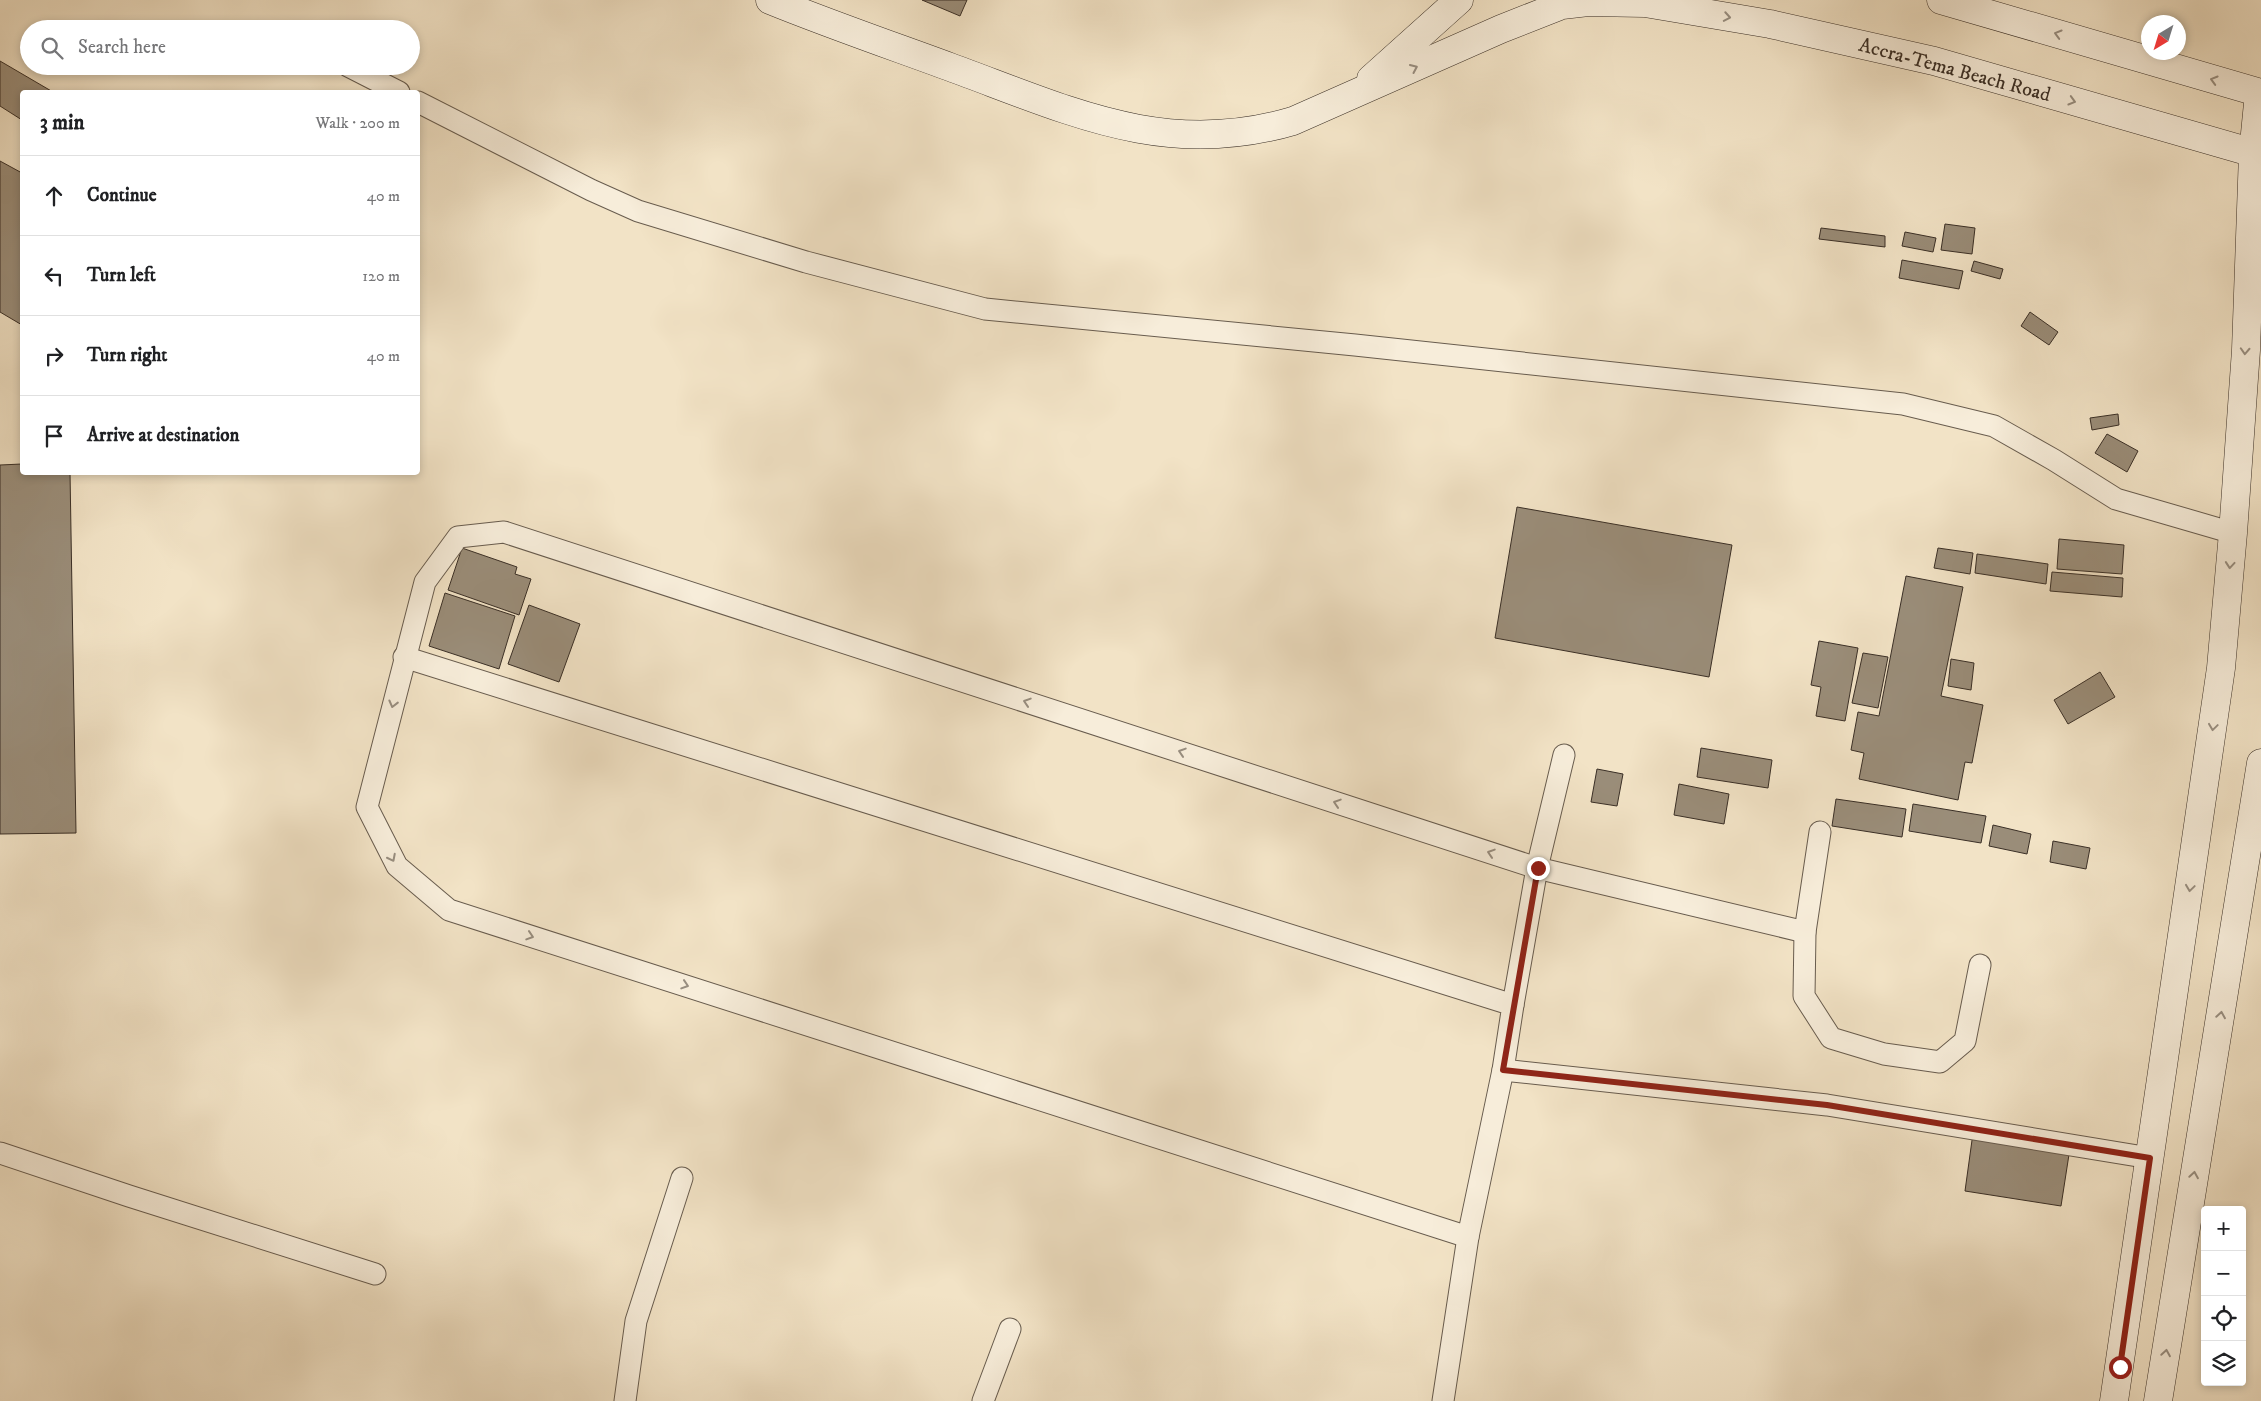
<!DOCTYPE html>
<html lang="en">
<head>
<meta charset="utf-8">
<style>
  body { margin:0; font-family:"IM FELL DW Pica",serif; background:#f2f2f2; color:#202124 }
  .controls { position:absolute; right:15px; bottom:15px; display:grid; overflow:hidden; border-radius:5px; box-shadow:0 2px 8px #0003 }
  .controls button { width:45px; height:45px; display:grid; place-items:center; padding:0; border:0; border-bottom:1px solid #e0e0e0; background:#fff; color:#202124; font:25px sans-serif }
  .compass { position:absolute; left:2141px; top:15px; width:45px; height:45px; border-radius:50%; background:#fff; box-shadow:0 2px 8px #0003; rotate:218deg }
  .stop { position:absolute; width:15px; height:15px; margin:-11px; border:4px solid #8f2418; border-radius:50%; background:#fff }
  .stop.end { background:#8f2418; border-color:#fff; box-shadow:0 1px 5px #0008 }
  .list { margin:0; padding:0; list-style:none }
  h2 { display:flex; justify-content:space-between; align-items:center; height:65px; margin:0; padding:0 20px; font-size:21px }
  h2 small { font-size:16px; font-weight:400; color:#757577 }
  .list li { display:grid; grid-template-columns:32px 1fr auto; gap:15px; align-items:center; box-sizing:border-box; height:80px; padding:0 20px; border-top:1px solid #e0e0e0 }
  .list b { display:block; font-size:19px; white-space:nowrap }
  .list em { font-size:16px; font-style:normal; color:#757577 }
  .icon { flex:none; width:28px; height:28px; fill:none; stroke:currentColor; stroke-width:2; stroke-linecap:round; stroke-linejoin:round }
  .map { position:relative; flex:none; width:2261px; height:1401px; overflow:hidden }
  .search { position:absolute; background:#fff; box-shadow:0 2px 8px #0003; left:20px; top:20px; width:400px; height:55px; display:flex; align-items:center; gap:12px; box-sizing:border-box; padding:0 18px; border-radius:28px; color:#757577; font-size:19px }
  .panel { position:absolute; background:#fff; box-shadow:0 2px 8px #0003; left:20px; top:90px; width:400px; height:385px; border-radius:5px }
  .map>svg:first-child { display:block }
  .building { fill:#9a8d79; stroke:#3a2f26 }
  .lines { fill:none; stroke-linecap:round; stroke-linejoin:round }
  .lane-casing { stroke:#685c4e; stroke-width:23 }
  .secondary-casing { stroke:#3a2f26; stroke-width:29 }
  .lane { stroke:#f7edda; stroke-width:21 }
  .secondary { stroke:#f7edda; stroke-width:28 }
  .oneway { stroke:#988e80 }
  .route { stroke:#8f2418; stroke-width:6 }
  .labels { text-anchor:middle; stroke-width:4; stroke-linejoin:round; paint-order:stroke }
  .street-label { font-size:20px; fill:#3a2f26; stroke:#f7edda }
</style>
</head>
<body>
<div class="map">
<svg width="2261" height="1401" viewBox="0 0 2261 1401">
  <rect width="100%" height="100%" fill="#f2e3c6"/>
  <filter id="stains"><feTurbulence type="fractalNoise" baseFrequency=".004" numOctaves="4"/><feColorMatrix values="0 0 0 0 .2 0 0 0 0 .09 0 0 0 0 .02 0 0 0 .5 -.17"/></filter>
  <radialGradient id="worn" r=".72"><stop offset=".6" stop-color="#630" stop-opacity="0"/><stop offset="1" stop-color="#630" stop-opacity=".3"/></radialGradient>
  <g class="building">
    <polygon points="922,0 967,0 960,16"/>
    <polygon points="0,61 53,92 22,92 22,120 0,106"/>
    <polygon points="0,161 22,173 22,325 0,312"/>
    <polygon points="1945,224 1975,228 1972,254 1941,250"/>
    <polygon points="1821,228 1885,236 1885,247 1819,239"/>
    <polygon points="1905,232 1936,238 1933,252 1902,246"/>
    <polygon points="1902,260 1963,271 1959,289 1899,278"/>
    <polygon points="1974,261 2003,269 2000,279 1971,271"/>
    <polygon points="2030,312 2058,332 2049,345 2021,326"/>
    <polygon points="2118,414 2119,425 2092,430 2090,418"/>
    <polygon points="2107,434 2138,451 2127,472 2095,453"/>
    <polygon points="22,464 22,472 70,472 76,833 0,834 0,465"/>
    <polygon points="1517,507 1732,545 1709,677 1495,638"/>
    <polygon points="2059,539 2124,545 2122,574 2057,569"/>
    <polygon points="462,548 517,567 515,574 531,579 519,615 448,590"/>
    <polygon points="1938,548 1973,553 1970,574 1934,568"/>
    <polygon points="1977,554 2048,564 2046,584 1975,573"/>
    <polygon points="2052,572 2123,578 2122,597 2050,591"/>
    <polygon points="1906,576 1963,587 1941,696 1983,705 1972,763 1965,762 1958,800 1859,779 1864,753 1851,750 1858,712 1879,716"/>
    <polygon points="445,593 515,616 499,669 429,646"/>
    <polygon points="529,605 580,624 559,682 508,664"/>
    <polygon points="1819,641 1858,648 1845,721 1816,716 1821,687 1811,685"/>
    <polygon points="1863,653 1888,657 1878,708 1852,703"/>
    <polygon points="1951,659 1974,663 1971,690 1948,686"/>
    <polygon points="2100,672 2115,697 2068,724 2054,700"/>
    <polygon points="1701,748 1772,760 1768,788 1697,777"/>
    <polygon points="1597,769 1623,774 1617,806 1591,802"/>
    <polygon points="1679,784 1729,794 1724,824 1674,815"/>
    <polygon points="1836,799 1906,809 1902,837 1832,826"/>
    <polygon points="1913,804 1986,816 1981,843 1909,831"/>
    <polygon points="1993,825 2031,834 2027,854 1989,846"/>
    <polygon points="2053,841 2090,848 2086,869 2050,862"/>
    <polygon points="1973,1133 2070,1148 2061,1206 1965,1191"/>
  </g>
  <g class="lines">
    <g class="lane-casing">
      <g id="lane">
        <polyline points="348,66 399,92"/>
        <polyline points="418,102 591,190 638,211 806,262 985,309 1355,345 1903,404 1994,426 2054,460 2116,499 2233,533"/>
        <polyline points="404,657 1513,1005 1503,1070 1827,1105 2150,1158"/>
        <polyline points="1805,932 1804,996 1831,1038 1884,1054 1940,1062 1965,1041 1980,965"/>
        <polyline points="1513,1005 1537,868 1564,755"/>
        <polyline points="0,1153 129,1196 375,1274"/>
        <polyline points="1468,1237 449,910 397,866 367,807 425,582 458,537 504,532 1537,868 1805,932 1820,832"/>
        <polyline points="625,1401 636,1321 682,1178"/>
        <polyline points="983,1401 1010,1329"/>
        <polyline points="1443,1401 1468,1237 1503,1070"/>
      </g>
    </g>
    <g class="secondary-casing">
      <g id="secondary">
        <path d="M770,0C829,24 890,45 950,67C1068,110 1165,159 1293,121L1501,29L1562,5L1588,2L1645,3L1770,24L1934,61L2261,155"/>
        <polyline points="1941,0 2261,93"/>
        <polyline points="1371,79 1459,0"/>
        <polyline points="2114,1401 2221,668 2233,533 2246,350 2253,154 2259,93"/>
        <polyline points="2158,1401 2261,763"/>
      </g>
    </g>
    <use href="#lane" class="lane"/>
    <use href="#secondary" class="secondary"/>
  </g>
  <defs><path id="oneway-chevron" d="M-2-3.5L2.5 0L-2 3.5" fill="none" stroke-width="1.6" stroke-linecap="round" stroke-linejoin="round" transform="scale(1.25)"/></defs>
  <g class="oneway">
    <use href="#oneway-chevron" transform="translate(1727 17) rotate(10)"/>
    <use href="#oneway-chevron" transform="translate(2058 34) rotate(-164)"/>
    <use href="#oneway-chevron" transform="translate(1414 68) rotate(-24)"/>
    <use href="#oneway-chevron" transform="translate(2214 80) rotate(-164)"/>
    <use href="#oneway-chevron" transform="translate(2072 101) rotate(16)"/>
    <use href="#oneway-chevron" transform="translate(2245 351) rotate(93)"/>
    <use href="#oneway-chevron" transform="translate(2230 565) rotate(95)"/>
    <use href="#oneway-chevron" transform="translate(1027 702) rotate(-162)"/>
    <use href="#oneway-chevron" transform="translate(393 704) rotate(104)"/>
    <use href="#oneway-chevron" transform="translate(2213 727) rotate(98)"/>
    <use href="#oneway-chevron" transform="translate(1182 752) rotate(-162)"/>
    <use href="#oneway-chevron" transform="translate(1337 803) rotate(-162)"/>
    <use href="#oneway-chevron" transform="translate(1491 853) rotate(-162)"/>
    <use href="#oneway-chevron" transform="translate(392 858) rotate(63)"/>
    <use href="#oneway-chevron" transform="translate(2190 888) rotate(98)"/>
    <use href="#oneway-chevron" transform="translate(530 936) rotate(18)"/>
    <use href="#oneway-chevron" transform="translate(685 985) rotate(18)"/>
    <use href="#oneway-chevron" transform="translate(2221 1015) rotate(-81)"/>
    <use href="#oneway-chevron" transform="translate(2194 1175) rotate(-81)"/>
    <use href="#oneway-chevron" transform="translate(2166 1353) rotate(-81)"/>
  </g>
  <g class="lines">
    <polyline class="route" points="1538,868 1503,1070 1827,1105 2150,1158 2120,1367"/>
  </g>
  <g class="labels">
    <g class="street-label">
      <text transform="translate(1955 69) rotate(15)" y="7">Accra-Tema Beach Road</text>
    </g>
  </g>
  <rect width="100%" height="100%" filter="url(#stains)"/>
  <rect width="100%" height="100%" fill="url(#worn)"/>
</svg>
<div class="controls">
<button>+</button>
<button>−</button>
<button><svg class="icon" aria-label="locate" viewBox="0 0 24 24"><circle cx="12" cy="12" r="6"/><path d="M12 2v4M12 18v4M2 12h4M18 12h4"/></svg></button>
<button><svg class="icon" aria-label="layers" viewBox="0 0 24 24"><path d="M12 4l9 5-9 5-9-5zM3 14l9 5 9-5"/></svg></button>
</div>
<svg class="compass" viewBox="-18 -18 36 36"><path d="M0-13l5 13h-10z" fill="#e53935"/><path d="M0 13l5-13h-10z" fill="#757577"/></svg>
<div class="stop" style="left:2120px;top:1367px"></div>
<div class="stop end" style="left:1538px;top:868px"></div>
<div class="search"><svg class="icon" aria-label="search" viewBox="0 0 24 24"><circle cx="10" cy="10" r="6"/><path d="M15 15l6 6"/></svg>Search here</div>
<section class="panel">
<h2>3 min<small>Walk · 200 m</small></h2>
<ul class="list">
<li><svg class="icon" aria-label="ahead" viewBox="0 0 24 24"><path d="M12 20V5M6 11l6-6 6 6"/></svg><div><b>Continue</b></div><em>40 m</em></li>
<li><svg class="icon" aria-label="left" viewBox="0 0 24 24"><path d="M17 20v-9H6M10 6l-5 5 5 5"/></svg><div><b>Turn left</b></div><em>120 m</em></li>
<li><svg class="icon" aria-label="right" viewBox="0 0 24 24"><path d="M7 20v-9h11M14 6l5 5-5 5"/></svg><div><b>Turn right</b></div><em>40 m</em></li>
<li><svg class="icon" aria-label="arrive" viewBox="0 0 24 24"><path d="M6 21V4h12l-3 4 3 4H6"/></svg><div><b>Arrive at destination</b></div></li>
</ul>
</section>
</div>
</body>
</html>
